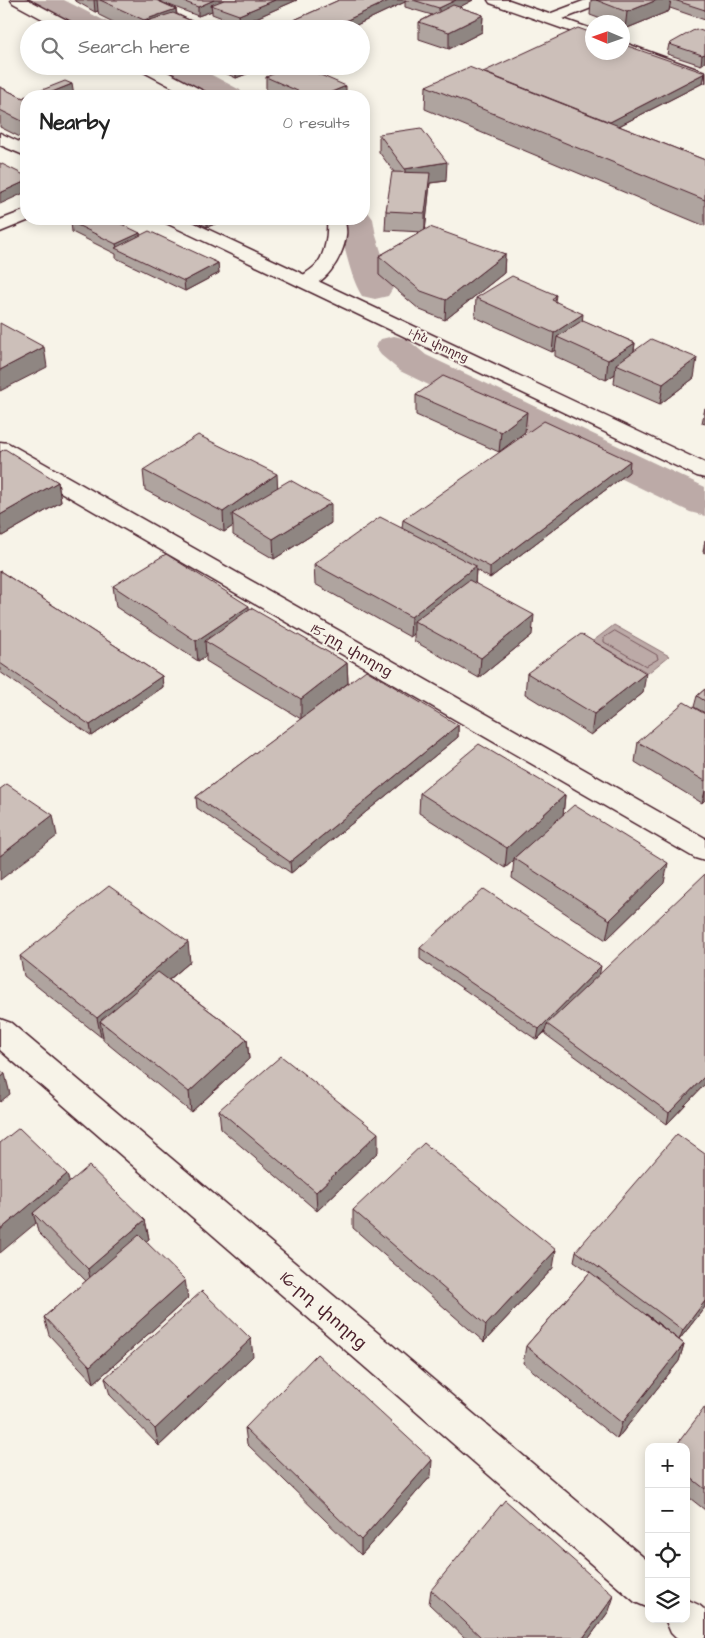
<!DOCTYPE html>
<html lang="en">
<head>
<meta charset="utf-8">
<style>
  body { margin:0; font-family:"Architects Daughter","Noto Sans Armenian",sans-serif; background:#f2f2f2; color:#222 }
  .controls { position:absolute; right:15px; bottom:15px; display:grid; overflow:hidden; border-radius:10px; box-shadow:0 2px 12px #0003 }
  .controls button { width:45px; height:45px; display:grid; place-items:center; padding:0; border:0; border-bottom:1px solid #e0e0e0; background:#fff; color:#222; font:25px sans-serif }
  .compass { position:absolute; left:585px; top:15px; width:45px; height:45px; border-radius:50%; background:#fff; box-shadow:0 2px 12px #0003; rotate:272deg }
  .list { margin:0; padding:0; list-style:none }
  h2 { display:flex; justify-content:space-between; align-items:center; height:65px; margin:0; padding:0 20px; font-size:21px }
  h2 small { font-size:16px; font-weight:400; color:#767676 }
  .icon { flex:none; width:28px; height:28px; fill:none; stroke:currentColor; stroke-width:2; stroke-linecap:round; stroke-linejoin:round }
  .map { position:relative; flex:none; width:705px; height:1638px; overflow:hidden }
  .search { position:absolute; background:#fff; box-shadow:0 2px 12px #0003; left:20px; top:20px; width:350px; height:55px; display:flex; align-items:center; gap:12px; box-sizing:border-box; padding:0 18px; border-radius:28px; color:#767676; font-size:19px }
  .panel { position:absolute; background:#fff; box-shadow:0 2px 12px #0003; left:20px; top:90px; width:350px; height:135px; border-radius:20px }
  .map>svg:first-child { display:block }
  .water { fill:#bcaaa7; stroke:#8e7275 }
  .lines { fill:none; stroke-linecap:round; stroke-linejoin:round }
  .shore { stroke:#78575d; stroke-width:1 }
  .canal { fill:#bcaaa7; fill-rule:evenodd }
  .minor-casing { stroke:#4a1f2b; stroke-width:3 }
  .major-casing { stroke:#4a1f2b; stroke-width:3 }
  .minor { fill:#f7f3e8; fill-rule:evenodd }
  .major { fill:#f7f3e8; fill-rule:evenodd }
  .wall { fill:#afa49f; stroke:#4a1f2b }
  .shaded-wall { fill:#8f8682; stroke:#4a1f2b }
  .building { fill:#ccbfb9; stroke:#4a1f2b }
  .labels { text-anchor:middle; stroke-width:4; stroke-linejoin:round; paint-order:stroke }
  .far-street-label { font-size:12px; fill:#4a1f2b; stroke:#f7f3e8 }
  .street-label { font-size:15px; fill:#4a1f2b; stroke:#f7f3e8 }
  .near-street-label { font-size:18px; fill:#4a1f2b; stroke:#f7f3e8 }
</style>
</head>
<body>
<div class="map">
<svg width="705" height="1638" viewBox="0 0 705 1638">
  <rect width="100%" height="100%" fill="#f7f3e8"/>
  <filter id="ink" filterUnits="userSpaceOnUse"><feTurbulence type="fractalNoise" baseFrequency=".02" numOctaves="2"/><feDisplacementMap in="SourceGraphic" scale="10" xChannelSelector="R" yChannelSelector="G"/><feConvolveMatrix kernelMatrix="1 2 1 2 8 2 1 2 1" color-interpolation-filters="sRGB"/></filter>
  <g filter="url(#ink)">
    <polygon class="water" points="614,625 669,656 648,673 593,641"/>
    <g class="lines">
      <polygon class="shore" points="615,631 657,655 658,659 646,666 604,642 604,638"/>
      <g class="canal">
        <polygon points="29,0 64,0 109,23 113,29 77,29 33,6"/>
        <polygon points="159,66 195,66 240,90 244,96 207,96 163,72"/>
        <path d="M364,211L368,212L373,219L376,236L393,288L388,296L375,299L362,296C350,277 343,242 339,219H364Z"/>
        <polygon points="394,336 407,339 426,355 705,487 705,516 690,512 400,371 381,355 375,347 381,339"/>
      </g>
      <g class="minor-casing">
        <g id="minor">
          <polygon points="11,0 29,0 78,26 80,29 61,29 13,3"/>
          <polygon points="488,0 509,0 549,14 586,0 606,0 604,3 563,19 592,29 592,39 490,3"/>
          <polygon points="622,42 705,72 705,82 622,51"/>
          <polygon points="136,66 156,66 207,93 209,96 189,96 138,69"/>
          <polygon points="26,210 26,219 32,219 0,232 0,220"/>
          <path d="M327,219H345C345,224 347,230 346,235C344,256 323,292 299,286L296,282C301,275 309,272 315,266C326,255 328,233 327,219Z"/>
          <polygon points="0,442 8,443 705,838 705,861 695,858 0,457"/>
          <polygon points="0,1019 11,1023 649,1562 649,1608 635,1602 0,1050"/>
          <polygon points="686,1599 699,1605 705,1610 705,1638 676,1638 671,1633 665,1619 686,1619"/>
        </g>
      </g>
      <g class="major-casing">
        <g id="major">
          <polygon points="0,133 26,145 26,156 0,145"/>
          <polygon points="163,219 186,219 705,463 705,478 697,476 166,223"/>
        </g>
      </g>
      <use href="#minor" class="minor"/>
      <use href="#major" class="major"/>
    </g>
    <g class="wall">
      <polygon points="74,0 156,0 176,9 177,14 196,23 196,26 241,29 127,29 99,15 98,11 95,12"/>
      <polygon points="156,0 297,0 240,25 212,14 212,11 198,16"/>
      <polygon points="339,0 473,0 459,7 483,15 482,32 449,49 419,39 419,22 432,15 405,7 405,2 348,29 284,29 283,25"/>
      <polygon points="591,0 705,0 705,20 670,8 669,11 625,29 622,28 622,22 609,22 590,15"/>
      <polygon points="705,32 705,62 701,65 667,54 669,44"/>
      <polygon points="210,66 267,66 236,78"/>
      <polygon points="483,72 705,73 703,83 619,126 705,160 705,226 425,109 426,86"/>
      <polygon points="266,77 346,96 270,96 266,95"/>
      <polygon points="0,87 23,98 26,96 26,140 0,127"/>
      <polygon points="379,134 446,181 430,183 425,230 505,254 504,273 445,320 420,310 379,275 379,256 422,232 385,230 386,211 394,172 379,152"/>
      <polygon points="192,219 228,219 207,227"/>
      <polygon points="71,222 140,233 140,235 218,263 219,273 185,291 116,258 116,254 72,232"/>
      <polygon points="556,295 555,301 582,320 635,343 634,352 694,378 660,404 614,384 615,374 606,380 555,356 555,350 552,352 475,317 476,298"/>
      <polygon points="416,395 525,432 499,452 416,415"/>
      <polygon points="705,408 705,424 702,423"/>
      <polygon points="0,452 58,482 61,502 2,536 0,535"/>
      <polygon points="143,470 277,487 331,523 274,559 233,535 233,526 224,532 145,490"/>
      <polygon points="629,472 490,578 476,570 475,583 532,635 479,678 414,641 414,634 410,637 315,584 314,564 402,528 403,520"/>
      <polygon points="705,540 705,553 703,552"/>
      <polygon points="0,571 162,676 163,687 92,736 0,672"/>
      <polygon points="113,586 249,609 347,663 348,683 458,725 458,737 291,873 197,808 196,797 301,719 206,661 206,656 198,661 116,607"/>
      <polygon points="527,673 643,693 591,735 525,694"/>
      <polygon points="705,689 705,713 694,707 697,696"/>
      <polygon points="705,714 705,800 702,803 635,762 638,742"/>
      <polygon points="420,793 565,795 563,815 664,883 606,940 512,878 514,860 505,868 419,813"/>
      <polygon points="420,948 600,974 705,1084 667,1124 545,1034 545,1032 537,1040 420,959"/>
      <polygon points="20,956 190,962 169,980 247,1039 249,1059 191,1112 103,1040 103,1036 101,1037 24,976"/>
      <polygon points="219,1110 378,1152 317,1211 221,1129"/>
      <polygon points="0,1143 69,1183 145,1220 149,1239 146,1241 188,1298 94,1383 49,1335 44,1317 86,1281 38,1232 36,1223"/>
      <polygon points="705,1154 705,1307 679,1340 646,1314 684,1344 679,1361 617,1439 523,1363 526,1346 590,1272 574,1261 576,1251"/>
      <polygon points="353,1210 553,1268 484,1342 353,1228"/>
      <polygon points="253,1356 159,1446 110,1395 105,1378"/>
      <polygon points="705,1407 705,1510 686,1495 686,1447"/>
      <polygon points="245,1428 431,1476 361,1555 247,1444"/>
      <polygon points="431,1590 609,1611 589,1638 465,1638 429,1604"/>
    </g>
    <g class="shaded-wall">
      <polygon points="94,0 97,0 98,11 95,12"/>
      <polygon points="214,0 238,0 211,5 212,11 198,16 198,7"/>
      <polygon points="275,0 297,0 240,25 239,15"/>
      <polygon points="390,0 406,0 405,2 348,29 328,29"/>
      <polygon points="456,0 473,0 439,18 439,8"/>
      <polygon points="657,0 671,0 669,11 625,29 627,12"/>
      <polygon points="176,9 177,26 147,21 148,29 145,29 144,20"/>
      <polygon points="483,15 482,32 449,49 449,32"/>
      <polygon points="196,23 196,29 180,29"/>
      <polygon points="705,54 705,62 701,65 702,55"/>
      <polygon points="236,66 267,66 236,78"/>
      <polygon points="705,73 703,83 609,131 610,122"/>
      <polygon points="72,84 74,96 42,96"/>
      <polygon points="346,86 346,96 322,96"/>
      <polygon points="447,162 446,181 430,183 425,232 425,213 405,187 405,169"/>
      <polygon points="26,181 26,192 0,204 0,193"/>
      <polygon points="207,219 228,219 207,227"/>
      <polygon points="140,233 141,243 117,248 116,244"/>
      <polygon points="505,254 504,273 445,320 446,300"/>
      <polygon points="218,263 219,273 185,291 184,281"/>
      <polygon points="583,314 581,333 557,337 555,350 552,352 554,333"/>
      <polygon points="635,343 632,363 616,364 615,374 606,380 608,360"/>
      <polygon points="44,347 47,367 0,391 0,370"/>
      <polygon points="697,358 694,378 660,404 663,384"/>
      <polygon points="527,412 525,432 499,452 501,432"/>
      <polygon points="630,461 629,472 490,578 490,567"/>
      <polygon points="277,474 278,494 232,514 233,526 224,532 223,512"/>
      <polygon points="58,482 61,502 2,536 0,525 0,515"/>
      <polygon points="331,503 331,523 274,559 273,539"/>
      <polygon points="476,566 475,587 414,621 414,634 410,637 411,617"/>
      <polygon points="249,606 250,626 205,641 206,656 198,661 196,641"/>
      <polygon points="534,615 532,635 479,678 481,658"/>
      <polygon points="347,663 348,683 301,719 301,699"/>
      <polygon points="646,673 643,693 591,735 594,714"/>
      <polygon points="162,676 163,687 92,736 90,725"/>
      <polygon points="458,725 458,737 291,873 290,862"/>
      <polygon points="705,791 705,800 702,803"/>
      <polygon points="565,795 563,816 514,858 514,860 505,868 507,848"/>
      <polygon points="53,815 57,836 0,880 0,856"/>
      <polygon points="668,863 664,883 606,940 610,920"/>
      <polygon points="188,942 190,962 110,1029 100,1021 103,1036 101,1037 97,1018"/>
      <polygon points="601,966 599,977 547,1024 545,1031 537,1040 539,1029"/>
      <polygon points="247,1039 249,1059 191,1112 189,1092"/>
      <polygon points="5,1074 10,1094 0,1102 0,1078"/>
      <polygon points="705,1076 705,1084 667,1124 669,1113"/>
      <polygon points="378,1133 378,1152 317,1211 316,1192"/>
      <polygon points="67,1174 72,1192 33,1213 36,1223 0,1253 0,1230"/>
      <polygon points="145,1220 149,1239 92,1287 88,1269"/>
      <polygon points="556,1250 553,1268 484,1342 486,1325"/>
      <polygon points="185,1280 188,1298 94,1383 90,1366"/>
      <polygon points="705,1301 705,1307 679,1340 683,1330"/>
      <polygon points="251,1339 253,1356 159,1446 155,1429"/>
      <polygon points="684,1344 679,1361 617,1439 622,1423"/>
      <polygon points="432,1460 431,1476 361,1555 361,1540"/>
      <polygon points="614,1596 609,1611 589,1638 583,1638"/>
    </g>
    <g class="building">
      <polygon points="100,0 156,0 176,9 144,20"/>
      <polygon points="180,0 214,0 198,7"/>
      <polygon points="224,0 275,0 239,15 211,5"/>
      <polygon points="339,0 390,0 328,29 293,29 283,25"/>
      <polygon points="413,0 456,0 439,8"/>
      <polygon points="596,0 657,0 627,12"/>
      <polygon points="674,0 705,0 705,10"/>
      <polygon points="453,5 483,15 449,32 419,22"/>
      <polygon points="173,13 196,23 180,29 163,29 147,21"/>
      <polygon points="217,19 241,29 190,29"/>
      <polygon points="578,28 592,33 592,52 622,52 622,44 705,73 610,122 483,72"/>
      <polygon points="696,29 705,32 705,54 702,55 669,44"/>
      <polygon points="292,66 300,66 346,86 322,96 309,96 266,77"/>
      <polygon points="469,67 705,160 705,200 426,86"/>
      <polygon points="65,81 72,84 42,96 27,96"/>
      <polygon points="0,87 23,98 26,96 26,123 0,110"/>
      <polygon points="421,128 447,162 405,169 379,134"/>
      <polygon points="0,163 26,176 26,181 0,193"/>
      <polygon points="392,172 430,173 425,213 386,211"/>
      <polygon points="77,219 111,219 140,233 116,244 71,222"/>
      <polygon points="430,227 505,254 446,300 421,291 379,256"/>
      <polygon points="149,231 218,263 184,281 115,248"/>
      <polygon points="512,276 556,295 552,300 583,314 554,333 476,298"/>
      <polygon points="583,320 635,343 608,360 557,337"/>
      <polygon points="0,323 44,347 0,370"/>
      <polygon points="651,339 697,358 663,384 616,364"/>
      <polygon points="443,376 527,412 501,432 416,395"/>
      <polygon points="544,421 630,461 490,567 403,520"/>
      <polygon points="198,435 277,474 223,512 143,470"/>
      <polygon points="5,449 58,482 0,515 0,452"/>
      <polygon points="290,480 331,503 273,539 232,514"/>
      <polygon points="380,517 476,566 411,617 314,564"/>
      <polygon points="166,554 249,606 196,641 113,586"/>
      <polygon points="0,571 162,676 90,725 0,663"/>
      <polygon points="469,580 534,615 481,658 414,621"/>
      <polygon points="251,608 347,663 301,699 205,641"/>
      <polygon points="581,634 646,673 594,714 527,673"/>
      <polygon points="366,670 458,725 290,862 196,797"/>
      <polygon points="705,689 705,701 697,696"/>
      <polygon points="684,702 705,714 705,781 638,742"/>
      <polygon points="479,744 565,795 507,848 420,793"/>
      <polygon points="7,784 53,815 0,856 0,789"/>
      <polygon points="574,805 668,863 610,920 514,858"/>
      <polygon points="705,874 705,1076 669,1113 547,1024"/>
      <polygon points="109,886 188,942 97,1018 20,956"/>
      <polygon points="484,889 601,966 539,1029 420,948"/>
      <polygon points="158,972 247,1039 189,1092 100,1021"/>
      <polygon points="281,1056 378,1133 316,1192 219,1110"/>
      <polygon points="0,1070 5,1074 0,1078"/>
      <polygon points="19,1128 67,1174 0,1230 0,1143"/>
      <polygon points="677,1134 705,1154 705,1301 683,1330 576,1251"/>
      <polygon points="424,1143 556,1250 486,1325 353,1210"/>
      <polygon points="89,1166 145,1220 88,1269 33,1213"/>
      <polygon points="139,1235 185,1280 90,1366 44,1317"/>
      <polygon points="590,1272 684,1344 622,1423 526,1346"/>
      <polygon points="202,1291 251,1339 155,1429 105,1378"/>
      <polygon points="317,1354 432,1460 361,1540 245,1428"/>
      <polygon points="705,1407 705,1489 686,1474 686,1447 675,1447"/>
      <polygon points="505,1500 614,1596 583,1638 482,1638 431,1590"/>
    </g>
  </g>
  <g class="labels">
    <g class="far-street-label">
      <text transform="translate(439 345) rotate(25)" y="4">1-ին փողոց</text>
    </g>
    <g class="street-label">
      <text transform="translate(352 650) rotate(30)" y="5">15-րդ փողոց</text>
    </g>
    <g class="near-street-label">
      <text transform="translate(324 1310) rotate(41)" y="6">16-րդ փողոց</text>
    </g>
  </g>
</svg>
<div class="controls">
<button>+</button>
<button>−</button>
<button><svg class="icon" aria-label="locate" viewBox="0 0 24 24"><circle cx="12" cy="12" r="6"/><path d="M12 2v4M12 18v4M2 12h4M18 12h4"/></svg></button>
<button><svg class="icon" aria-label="layers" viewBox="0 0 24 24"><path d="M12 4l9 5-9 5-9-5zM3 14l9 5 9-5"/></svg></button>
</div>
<svg class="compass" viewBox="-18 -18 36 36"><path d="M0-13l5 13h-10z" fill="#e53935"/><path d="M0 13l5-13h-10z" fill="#767676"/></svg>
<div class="search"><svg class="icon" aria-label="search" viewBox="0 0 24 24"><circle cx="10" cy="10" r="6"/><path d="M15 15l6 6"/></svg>Search here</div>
<section class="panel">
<h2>Nearby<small>0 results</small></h2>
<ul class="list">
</ul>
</section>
</div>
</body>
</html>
